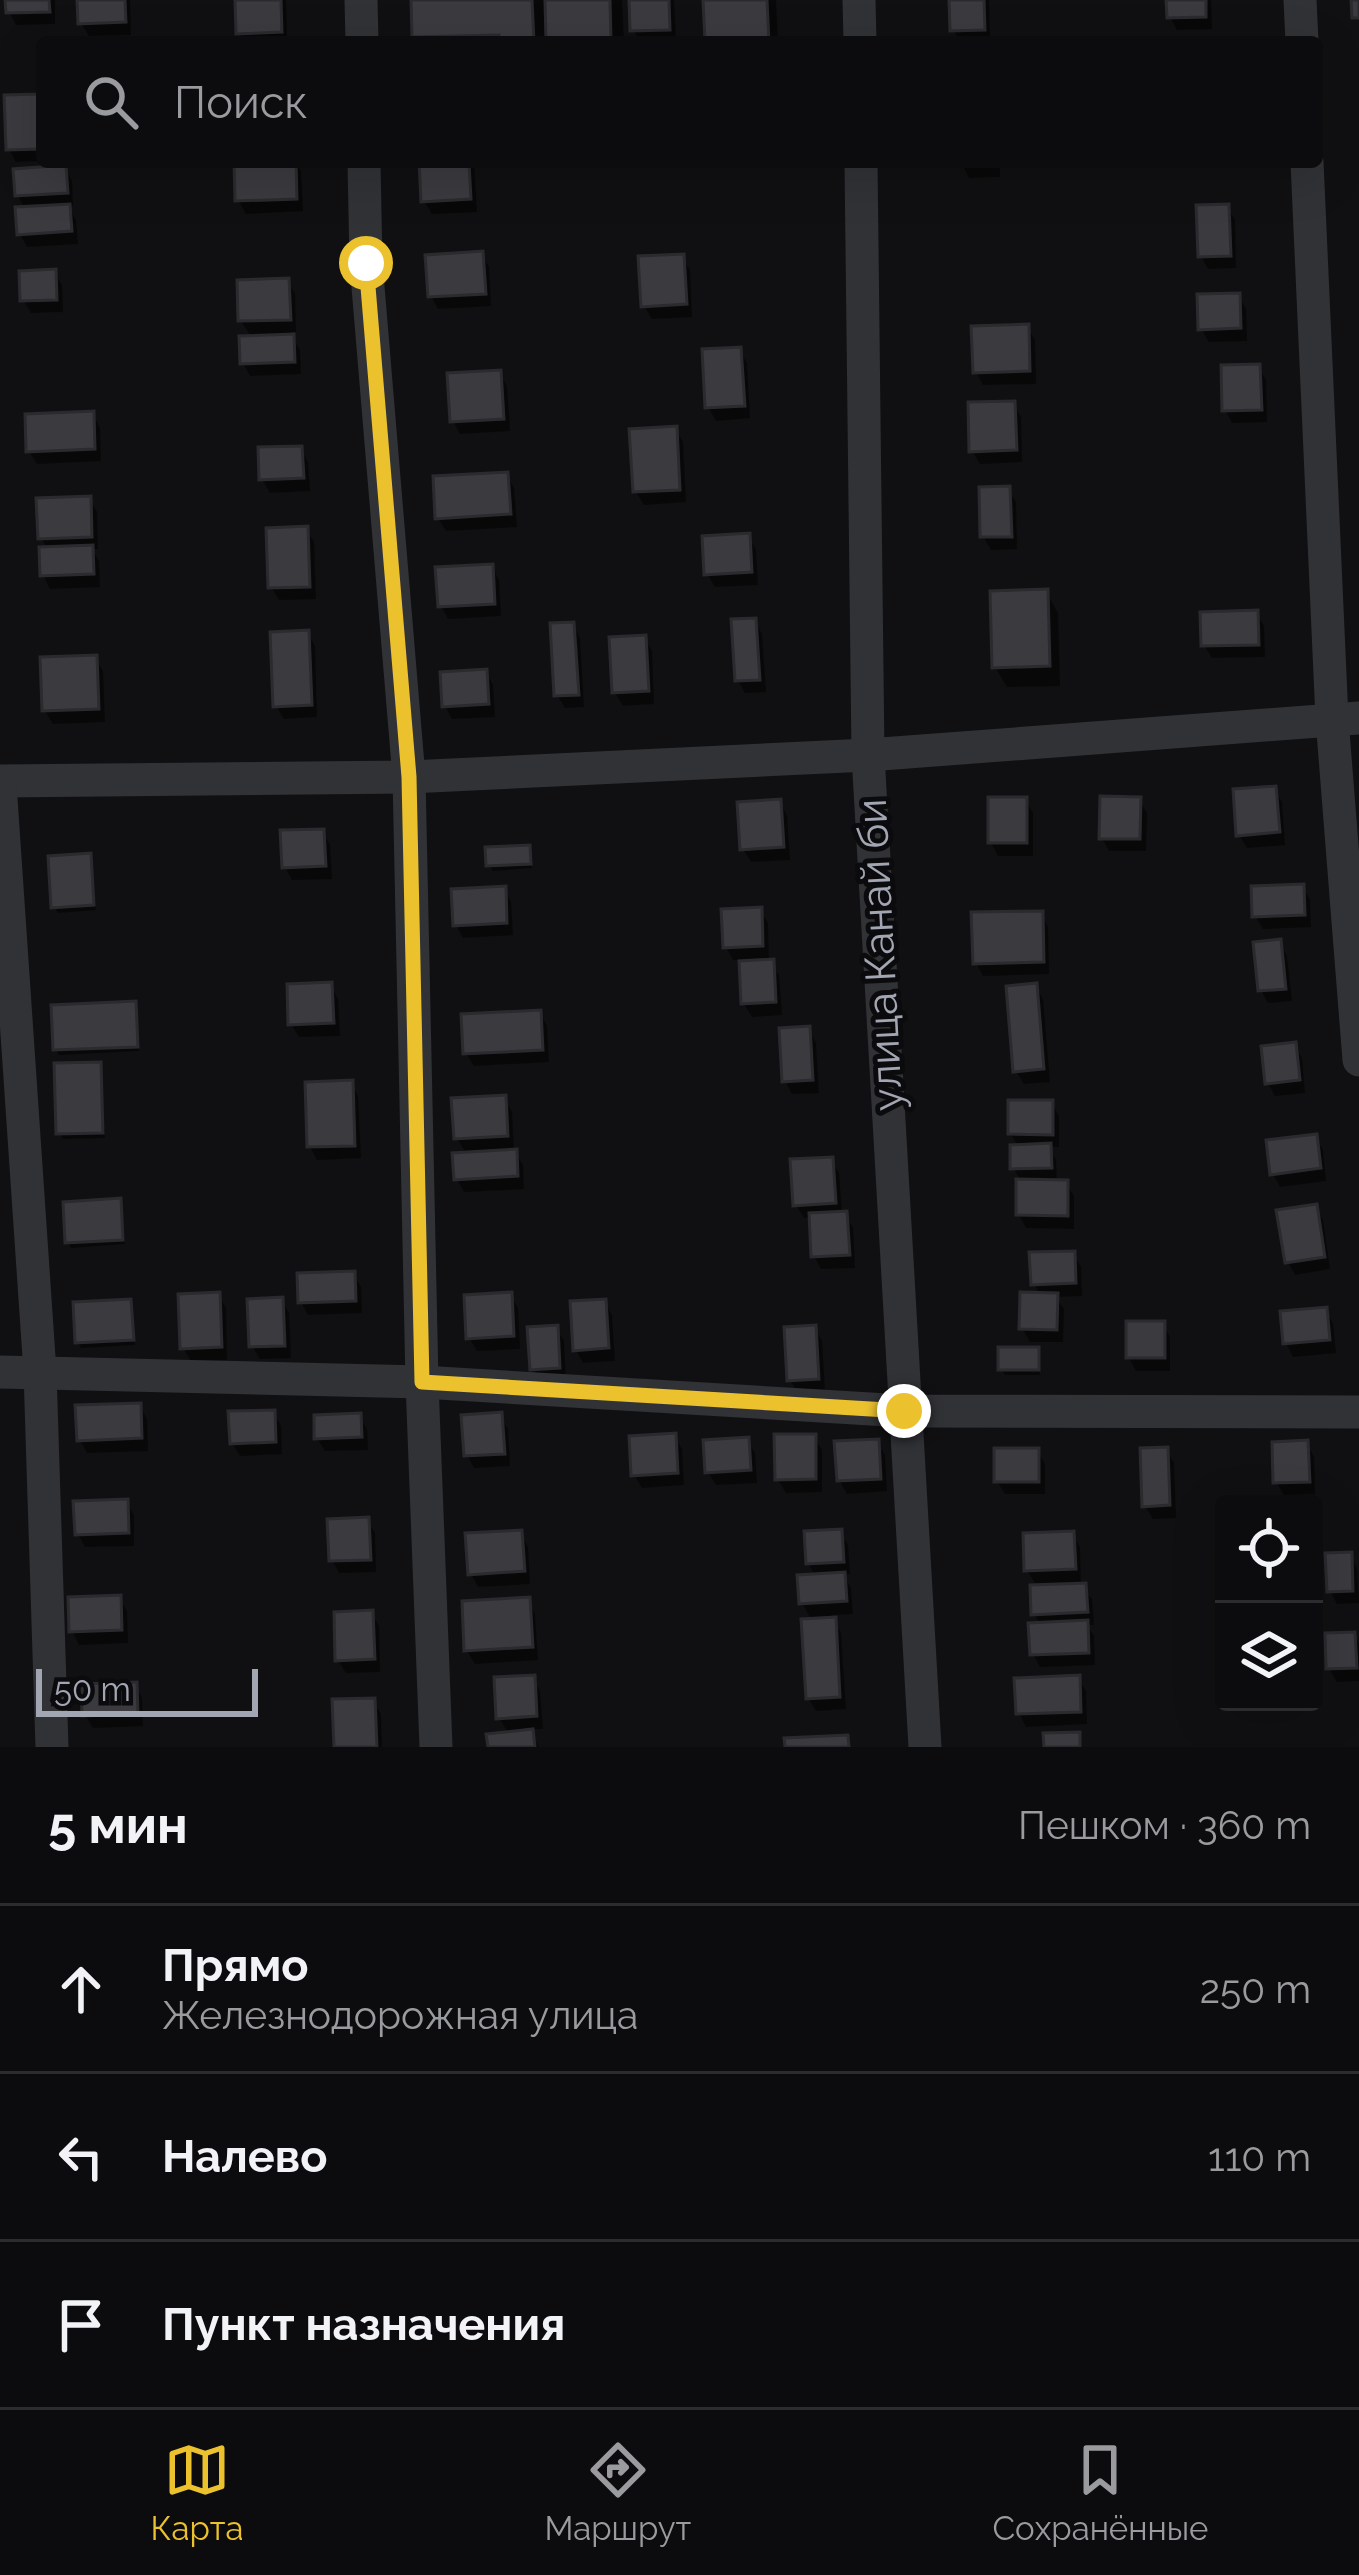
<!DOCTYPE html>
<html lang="ru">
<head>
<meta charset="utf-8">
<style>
  body { margin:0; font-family:Raleway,sans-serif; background:#1a1a1c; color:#f1f3f6 }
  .controls { position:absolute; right:36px; bottom:36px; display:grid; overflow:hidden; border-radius:12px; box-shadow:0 12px 48px #0002 }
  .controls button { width:108px; height:108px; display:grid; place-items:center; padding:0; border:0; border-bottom:3px solid #2c2c2e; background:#0c0c0e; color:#f1f3f6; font:60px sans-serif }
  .scale { position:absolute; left:36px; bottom:30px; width:222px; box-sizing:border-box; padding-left:12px; border:6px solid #a2a5b2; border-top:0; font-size:33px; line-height:42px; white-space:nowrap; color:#a2a5b2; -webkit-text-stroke:9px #0b0b0d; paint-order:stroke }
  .stop { position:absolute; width:36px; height:36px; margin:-27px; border:9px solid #ebc12e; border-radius:50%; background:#fff }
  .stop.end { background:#ebc12e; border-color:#fff; box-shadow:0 3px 12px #0008 }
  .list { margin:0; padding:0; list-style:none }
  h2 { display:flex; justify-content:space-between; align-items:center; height:156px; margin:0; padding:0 48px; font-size:51px }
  h2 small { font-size:39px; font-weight:400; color:#9a9b9e }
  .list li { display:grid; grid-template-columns:78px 1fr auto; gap:36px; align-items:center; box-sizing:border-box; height:168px; padding:0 48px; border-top:3px solid #2c2c2e }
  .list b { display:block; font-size:45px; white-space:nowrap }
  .list p { margin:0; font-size:39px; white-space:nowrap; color:#9a9b9e }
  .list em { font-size:39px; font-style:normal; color:#9a9b9e }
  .icon { flex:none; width:66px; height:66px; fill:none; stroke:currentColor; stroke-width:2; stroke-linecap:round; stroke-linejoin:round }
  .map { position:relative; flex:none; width:1359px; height:1747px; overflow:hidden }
  .search { position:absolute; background:#0c0c0e; box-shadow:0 12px 48px #0002; left:36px; right:36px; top:36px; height:132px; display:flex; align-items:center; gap:30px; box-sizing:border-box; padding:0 42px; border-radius:12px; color:#9a9b9e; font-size:45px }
  .sheet { height:660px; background:#0c0c0e }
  nav { display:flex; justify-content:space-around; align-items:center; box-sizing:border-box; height:168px; border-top:3px solid #2c2c2e; background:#0c0c0e; font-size:33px; color:#9a9b9e }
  nav a { display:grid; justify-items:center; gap:6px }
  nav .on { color:#ebc12e }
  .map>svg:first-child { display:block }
  .shadow { fill:#0007 }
  .building { fill:#3a3a3f; stroke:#2b2a2e; stroke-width:3 }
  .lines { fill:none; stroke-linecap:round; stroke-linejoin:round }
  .minor { stroke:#313236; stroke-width:33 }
  .route { stroke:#ebc12e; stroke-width:15 }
  .labels { text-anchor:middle; stroke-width:10; stroke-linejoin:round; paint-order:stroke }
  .street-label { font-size:42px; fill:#a2a5b2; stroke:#0b0b0d }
</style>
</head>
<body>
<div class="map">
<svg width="1359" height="1747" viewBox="0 0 1359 1747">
  <rect width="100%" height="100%" fill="#101012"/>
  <g class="shadow">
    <polygon points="8,0 55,0 55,24 16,25 9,12"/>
    <polygon points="80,0 130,0 131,35 89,36 81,23"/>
    <polygon points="238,0 286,0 287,42 245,42 239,33"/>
    <polygon points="414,0 545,0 548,6 548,0 622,0 624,42 418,42"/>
    <polygon points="632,0 674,0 676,42 640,42 633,30"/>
    <polygon points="706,0 776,0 778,42 708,42"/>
    <polygon points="952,0 989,0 990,42 960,42 953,30"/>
    <polygon points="1169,0 1211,0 1212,29 1177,30 1170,17"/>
    <polygon points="42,97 42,161 16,162 9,149"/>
    <polygon points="237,162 296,162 301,171 303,211 246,214 238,200"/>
    <polygon points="422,162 474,162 477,212 432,214 424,201"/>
    <polygon points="961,162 1000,162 1000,177 969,178"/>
    <polygon points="65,168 72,181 73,206 68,206 76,220 78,244 27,247 20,234 26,210 18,196"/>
    <polygon points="1227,207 1235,220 1236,268 1208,269 1201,256"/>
    <polygon points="482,254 489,267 491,306 438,309 431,296"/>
    <polygon points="682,257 690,270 692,317 652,319 644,306"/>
    <polygon points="54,272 62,285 63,312 31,313 23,300"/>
    <polygon points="287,281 295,294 296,332 290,332 300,350 301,374 250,376 243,363 252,338 241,321"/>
    <polygon points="1239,296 1246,309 1247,341 1209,342 1201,329"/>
    <polygon points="1027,327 1035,340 1036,384 983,385 976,372"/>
    <polygon points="739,350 747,363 750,418 716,421 708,407"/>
    <polygon points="1258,367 1266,380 1267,422 1232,423 1225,410"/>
    <polygon points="499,373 507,386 510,431 460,434 453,421"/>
    <polygon points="1013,404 1021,417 1022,462 980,464 972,451"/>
    <polygon points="93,414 100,428 101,461 37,464 29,451"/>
    <polygon points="675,429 683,442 686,502 644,505 636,492"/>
    <polygon points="301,449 308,462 310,491 270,493 262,479"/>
    <polygon points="507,475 514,488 517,527 446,531 438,518"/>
    <polygon points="1008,489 1016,502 1017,549 991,550 983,536"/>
    <polygon points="89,499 97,512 98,549 92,549 99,561 100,587 50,589 43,575 48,550 41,538"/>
    <polygon points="306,529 314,542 316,599 279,600 271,587"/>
    <polygon points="748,536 756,550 758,585 715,587 707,574"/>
    <polygon points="492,567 499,580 501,616 448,619 441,606"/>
    <polygon points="1046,592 1058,613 1060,686 1007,687 995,667"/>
    <polygon points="1256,613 1264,626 1265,657 1212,658 1204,645"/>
    <polygon points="755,621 762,634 766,692 745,693 738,680"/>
    <polygon points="573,625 580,638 584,707 565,708 557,695"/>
    <polygon points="308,633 315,646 317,717 284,719 276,706"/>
    <polygon points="644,638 652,651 654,704 623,706 615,693"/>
    <polygon points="95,658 103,671 105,722 53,724 45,711"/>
    <polygon points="486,672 493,685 495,717 452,719 445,706"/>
    <polygon points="1274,789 1282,802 1285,845 1247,848 1239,835"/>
    <polygon points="1025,800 1033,813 1033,856 998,856 991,843"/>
    <polygon points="1139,800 1147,813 1146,851 1109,851 1102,838"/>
    <polygon points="779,802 787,815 790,860 751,862 743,849"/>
    <polygon points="323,832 330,845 332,879 292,880 285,867"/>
    <polygon points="528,848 532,868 493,871 489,865"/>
    <polygon points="89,856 96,910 58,913 54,907"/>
    <polygon points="1303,887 1310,900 1311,927 1263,929 1255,916"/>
    <polygon points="504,889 511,902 513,935 463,938 456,925"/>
    <polygon points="760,910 768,923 769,963 779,975 782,1015 752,1017 744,1004 742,960 733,960 726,947"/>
    <polygon points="1041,914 1048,927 1049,974 983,976 976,963"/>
    <polygon points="1280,943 1287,956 1292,1001 1268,1003 1261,990"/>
    <polygon points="331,986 338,999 340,1036 299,1037 291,1024"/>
    <polygon points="1035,986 1043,999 1050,1082 1024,1084 1016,1071"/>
    <polygon points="134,1004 139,1051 59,1055 56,1050"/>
    <polygon points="540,1013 547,1026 549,1062 474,1066 466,1053"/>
    <polygon points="809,1029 816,1043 819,1093 792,1094 785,1081"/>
    <polygon points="1294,1045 1302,1058 1305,1093 1275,1096 1268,1083"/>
    <polygon points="99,1065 105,1138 63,1139 59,1133"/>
    <polygon points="351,1083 358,1096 361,1158 317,1160 310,1147"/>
    <polygon points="504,1098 512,1112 514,1150 523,1165 524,1189 464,1192 457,1179 467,1155 457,1138"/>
    <polygon points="1052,1103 1059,1116 1059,1147 1049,1147 1056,1160 1057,1183 1066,1183 1074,1196 1074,1229 1026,1228 1019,1215 1022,1182 1013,1168 1019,1148 1011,1134"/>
    <polygon points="1315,1137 1323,1150 1326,1181 1280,1187 1273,1174"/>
    <polygon points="831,1160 839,1173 842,1214 853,1227 855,1268 821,1269 814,1256 812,1217 804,1218 796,1205"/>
    <polygon points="119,1201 125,1244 71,1248 68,1242"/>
    <polygon points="1315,1207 1323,1220 1330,1269 1295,1275 1288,1262"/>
    <polygon points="1073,1254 1081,1267 1082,1296 1056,1297 1064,1309 1063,1342 1030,1342 1022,1328 1041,1296 1034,1284"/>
    <polygon points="353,1274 361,1287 362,1313 308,1315 301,1302"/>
    <polygon points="218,1295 226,1308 227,1360 191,1361 183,1348"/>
    <polygon points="510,1295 518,1308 520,1349 477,1351 469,1338"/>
    <polygon points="281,1300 289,1313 291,1358 260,1359 252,1346"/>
    <polygon points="129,1302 135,1345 81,1348 78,1342"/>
    <polygon points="605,1302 612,1315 615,1361 583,1363 576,1350"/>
    <polygon points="1325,1310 1333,1323 1336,1353 1293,1357 1286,1343"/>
    <polygon points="1163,1324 1170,1337 1170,1371 1136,1371 1129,1358"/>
    <polygon points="556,1328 564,1341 566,1381 540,1382 533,1369"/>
    <polygon points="815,1328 822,1341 825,1391 798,1393 790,1380"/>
    <polygon points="1037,1350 1040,1375 1005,1375 1001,1369"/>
    <polygon points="140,1406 147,1419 148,1451 87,1453 80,1440"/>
    <polygon points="274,1413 281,1426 282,1454 240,1456 232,1443"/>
    <polygon points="359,1416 367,1429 368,1450 325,1451 317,1438"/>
    <polygon points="500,1416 508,1429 510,1466 474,1468 467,1455"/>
    <polygon points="674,1436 682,1449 684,1485 642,1488 634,1475"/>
    <polygon points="814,1437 822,1450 822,1492 786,1493 778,1480"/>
    <polygon points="747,1440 755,1453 757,1483 716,1485 708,1472"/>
    <polygon points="877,1442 885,1455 887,1491 847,1494 839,1480"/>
    <polygon points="1307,1444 1314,1457 1315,1494 1284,1495 1276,1482"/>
    <polygon points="1166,1450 1174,1463 1176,1518 1153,1519 1145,1506"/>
    <polygon points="1037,1451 1045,1464 1045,1494 1005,1494 997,1481"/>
    <polygon points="126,1502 134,1515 134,1546 85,1547 78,1534"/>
    <polygon points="367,1520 375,1533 376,1572 339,1573 332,1560"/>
    <polygon points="840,1532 848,1545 850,1574 843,1574 851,1588 853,1614 831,1615 841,1633 846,1709 816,1711 808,1698 812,1621 802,1603 816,1577 808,1563"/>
    <polygon points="521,1534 528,1547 530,1584 478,1587 471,1574"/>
    <polygon points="1072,1534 1080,1547 1081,1586 1092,1599 1094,1625 1087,1625 1094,1636 1095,1665 1040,1667 1033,1654 1041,1625 1034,1614 1037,1587 1027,1570"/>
    <polygon points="1350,1555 1357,1568 1359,1603 1337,1604 1330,1591"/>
    <polygon points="119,1598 127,1611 128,1643 79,1645 72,1631"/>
    <polygon points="528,1601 535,1614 538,1660 475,1664 467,1651"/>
    <polygon points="371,1613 379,1626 380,1672 346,1673 338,1660"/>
    <polygon points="1354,1635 1359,1644 1359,1681 1337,1682 1329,1669"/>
    <polygon points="533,1678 540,1691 543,1729 529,1729 539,1747 491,1747 509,1734 499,1718"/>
    <polygon points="1078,1678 1086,1691 1087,1724 1026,1727 1019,1713"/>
    <polygon points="135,1685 142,1698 143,1726 93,1728 85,1715"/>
    <polygon points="373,1701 381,1714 382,1747 337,1747"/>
  </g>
  <g class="building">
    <polygon points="5,0 49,0 50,12 6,13"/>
    <polygon points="77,0 125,0 126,22 78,24"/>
    <polygon points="235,0 281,0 282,32 236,34"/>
    <polygon points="411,0 532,0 534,42 499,42 499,35 412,37"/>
    <polygon points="545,0 610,0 611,42 546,42"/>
    <polygon points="629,0 669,0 670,30 630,31"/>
    <polygon points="703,0 767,0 769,42 705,42"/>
    <polygon points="949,0 984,0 985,30 950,31"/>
    <polygon points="1166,0 1206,0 1206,17 1167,18"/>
    <polygon points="1351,0 1359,0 1359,18 1352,18"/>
    <polygon points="42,94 42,149 6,150 4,95"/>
    <polygon points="234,162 296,162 297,199 235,201"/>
    <polygon points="419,162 469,162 471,199 421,202"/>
    <polygon points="66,165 68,193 15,196 13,169"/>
    <polygon points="70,204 72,231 17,235 15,207"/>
    <polygon points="1229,204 1231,256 1198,257 1196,205"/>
    <polygon points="483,251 486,294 428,297 425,255"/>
    <polygon points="684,254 687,304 641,307 638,256"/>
    <polygon points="56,269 57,300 20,301 19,271"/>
    <polygon points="289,278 291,320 238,321 237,280"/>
    <polygon points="1240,293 1241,328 1198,330 1197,294"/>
    <polygon points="1029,324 1030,371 973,373 971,326"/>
    <polygon points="294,334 295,362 240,364 239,336"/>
    <polygon points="741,347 745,406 705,408 702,349"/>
    <polygon points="1260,364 1262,410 1222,411 1221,365"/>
    <polygon points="501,370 504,419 450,422 447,373"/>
    <polygon points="1015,401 1017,450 969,452 968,402"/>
    <polygon points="94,411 95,449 26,452 25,414"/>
    <polygon points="677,426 680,490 633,492 629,429"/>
    <polygon points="302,446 304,478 259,480 258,447"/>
    <polygon points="508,472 511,514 435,519 433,476"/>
    <polygon points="1010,486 1012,537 980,537 979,487"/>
    <polygon points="91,496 92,537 38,539 36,498"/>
    <polygon points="308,526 310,587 268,588 266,528"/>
    <polygon points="750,533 752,572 704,575 702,536"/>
    <polygon points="93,545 94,574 40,576 39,547"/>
    <polygon points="493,564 495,604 438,607 435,567"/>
    <polygon points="1048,589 1050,666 992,668 990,591"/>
    <polygon points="1258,610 1259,645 1201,646 1200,612"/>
    <polygon points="756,618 760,680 735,681 731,619"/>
    <polygon points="574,622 579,695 554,696 550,623"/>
    <polygon points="309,630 312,705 273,707 270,632"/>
    <polygon points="646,635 649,691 612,693 609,637"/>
    <polygon points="97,655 99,709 42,711 40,657"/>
    <polygon points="487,669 489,704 442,707 440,672"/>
    <polygon points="1276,786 1280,832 1236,836 1233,789"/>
    <polygon points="1100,796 1141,797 1140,839 1099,839"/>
    <rect x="988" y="797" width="39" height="46"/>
    <polygon points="781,799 784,847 740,850 737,802"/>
    <polygon points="324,829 326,866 282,868 280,830"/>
    <polygon points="530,845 531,864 486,866 485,847"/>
    <polygon points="91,853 94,905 51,908 48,856"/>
    <polygon points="1304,884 1305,915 1252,917 1251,886"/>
    <polygon points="506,886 507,923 453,926 451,889"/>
    <polygon points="762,907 763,946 723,948 721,909"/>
    <polygon points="1043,911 1044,962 973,964 971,912"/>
    <polygon points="1281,939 1286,989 1258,991 1253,942"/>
    <polygon points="774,959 776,1002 741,1004 739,961"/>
    <polygon points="332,982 334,1023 288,1025 287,984"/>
    <polygon points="1037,983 1044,1069 1013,1072 1006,986"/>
    <polygon points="136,1001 138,1047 53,1050 51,1005"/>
    <polygon points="541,1010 543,1050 463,1054 461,1014"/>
    <polygon points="810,1026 813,1080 782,1082 779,1028"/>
    <polygon points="1296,1042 1300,1080 1265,1084 1261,1046"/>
    <polygon points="101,1062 103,1133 56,1134 54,1063"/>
    <polygon points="353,1080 355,1146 307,1147 305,1082"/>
    <polygon points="506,1095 508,1136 454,1139 451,1098"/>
    <polygon points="1008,1100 1053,1100 1053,1135 1008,1134"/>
    <polygon points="1317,1134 1321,1168 1270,1175 1266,1140"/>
    <polygon points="1051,1143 1052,1168 1010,1169 1010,1145"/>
    <polygon points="517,1149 518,1176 454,1180 452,1153"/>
    <polygon points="833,1157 836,1203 793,1206 790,1159"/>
    <polygon points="1016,1179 1068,1180 1068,1216 1016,1215"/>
    <polygon points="121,1198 123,1240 65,1243 63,1202"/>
    <polygon points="1317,1204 1325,1257 1285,1263 1276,1210"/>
    <polygon points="847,1211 850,1255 811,1257 809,1213"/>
    <polygon points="1075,1251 1076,1283 1031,1285 1029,1252"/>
    <polygon points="355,1271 356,1301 298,1303 297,1273"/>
    <polygon points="220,1292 222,1347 180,1349 178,1294"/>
    <polygon points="512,1292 514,1336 466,1339 464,1295"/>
    <polygon points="1020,1292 1058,1293 1057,1330 1019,1329"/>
    <polygon points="283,1297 285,1346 249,1347 247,1299"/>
    <polygon points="131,1299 134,1340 75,1343 73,1302"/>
    <polygon points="606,1299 609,1348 573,1351 570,1301"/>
    <polygon points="1327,1307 1330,1340 1283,1344 1280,1311"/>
    <rect x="1126" y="1321" width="39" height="37"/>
    <polygon points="558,1325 560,1368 530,1370 527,1327"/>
    <polygon points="816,1325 819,1379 787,1381 784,1327"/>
    <rect x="998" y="1347" width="41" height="23"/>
    <polygon points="141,1403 142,1438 77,1441 75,1405"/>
    <polygon points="275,1410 276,1442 230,1444 228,1411"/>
    <polygon points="502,1412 505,1454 464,1456 461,1415"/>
    <polygon points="361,1413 362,1437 314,1439 314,1415"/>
    <polygon points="676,1433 678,1473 631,1476 629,1436"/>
    <polygon points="774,1434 816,1434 816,1479 775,1480"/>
    <polygon points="749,1437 751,1470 705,1473 703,1440"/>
    <polygon points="879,1439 881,1479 837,1481 834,1441"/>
    <polygon points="1308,1440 1310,1482 1273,1483 1272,1442"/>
    <polygon points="1168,1447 1170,1505 1142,1507 1140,1448"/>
    <rect x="994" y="1448" width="45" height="34"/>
    <polygon points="128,1499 129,1533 75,1535 73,1501"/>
    <polygon points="369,1517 371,1560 329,1561 327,1519"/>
    <polygon points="842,1529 844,1562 806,1564 804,1531"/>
    <polygon points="522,1530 525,1571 468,1575 465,1533"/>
    <polygon points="1074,1531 1076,1569 1024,1571 1023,1533"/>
    <polygon points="1352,1552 1353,1591 1327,1592 1325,1553"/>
    <polygon points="845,1572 847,1601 799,1604 797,1575"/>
    <polygon points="1086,1583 1088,1612 1031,1615 1030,1585"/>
    <polygon points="121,1595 122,1630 69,1632 68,1597"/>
    <polygon points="530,1597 533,1647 464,1651 462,1601"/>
    <polygon points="373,1610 375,1659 335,1661 334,1612"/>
    <polygon points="836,1617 840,1697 806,1699 801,1619"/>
    <polygon points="1088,1620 1089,1653 1030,1655 1028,1623"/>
    <polygon points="1355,1632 1357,1668 1326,1669 1325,1633"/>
    <polygon points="535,1675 537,1716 496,1719 494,1677"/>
    <polygon points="1080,1675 1081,1712 1016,1714 1014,1678"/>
    <polygon points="137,1682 138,1714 82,1716 81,1684"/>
    <polygon points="375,1698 377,1747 334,1747 332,1699"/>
    <polygon points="533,1729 535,1747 488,1747 486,1734"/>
    <polygon points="1080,1732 1080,1747 1044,1747 1043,1733"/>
    <polygon points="848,1735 849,1747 785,1747 784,1738"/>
  </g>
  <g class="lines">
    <g class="minor">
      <polyline points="361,0 362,42"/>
      <polyline points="859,0 860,42"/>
      <polyline points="1300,0 1302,42"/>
      <polyline points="364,162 366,263 409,777 422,1382 436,1747"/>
      <polyline points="861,162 868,755 925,1747"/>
      <polyline points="1307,162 1332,719 1359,1060"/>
      <polyline points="0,781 409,777 868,755 1359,718"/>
      <polyline points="0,784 40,1372 52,1747"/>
      <polyline points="0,1372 422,1382 904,1411 1359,1412"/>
    </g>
  </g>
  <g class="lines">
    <polyline class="route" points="366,263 409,777 422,1382 904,1411"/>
  </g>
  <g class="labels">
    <g class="street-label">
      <text transform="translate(879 955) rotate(-93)" y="15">улица Канай би</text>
    </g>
  </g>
</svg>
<div class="controls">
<button><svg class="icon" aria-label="locate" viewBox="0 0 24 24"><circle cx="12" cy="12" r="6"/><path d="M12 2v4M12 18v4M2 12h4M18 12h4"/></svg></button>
<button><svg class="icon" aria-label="layers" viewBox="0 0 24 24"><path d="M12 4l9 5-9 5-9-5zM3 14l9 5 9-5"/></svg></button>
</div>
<div class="scale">50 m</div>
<div class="stop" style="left:366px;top:263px"></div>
<div class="stop end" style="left:904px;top:1411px"></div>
<div class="search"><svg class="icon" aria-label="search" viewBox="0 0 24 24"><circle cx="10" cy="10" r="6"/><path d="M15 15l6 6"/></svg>Поиск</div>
</div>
<section class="sheet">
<h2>5 мин<small>Пешком · 360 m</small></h2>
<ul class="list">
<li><svg class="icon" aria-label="ahead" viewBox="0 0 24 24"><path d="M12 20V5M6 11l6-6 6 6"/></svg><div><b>Прямо</b><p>Железнодорожная улица</p></div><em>250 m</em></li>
<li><svg class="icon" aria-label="left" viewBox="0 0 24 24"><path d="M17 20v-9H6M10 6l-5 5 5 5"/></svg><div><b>Налево</b></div><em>110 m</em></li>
<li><svg class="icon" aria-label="arrive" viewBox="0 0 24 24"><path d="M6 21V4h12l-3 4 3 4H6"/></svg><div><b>Пункт назначения</b></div></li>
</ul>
</section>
<nav>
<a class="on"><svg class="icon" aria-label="map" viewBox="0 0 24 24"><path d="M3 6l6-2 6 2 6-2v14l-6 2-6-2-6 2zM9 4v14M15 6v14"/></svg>Карта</a>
<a><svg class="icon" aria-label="directions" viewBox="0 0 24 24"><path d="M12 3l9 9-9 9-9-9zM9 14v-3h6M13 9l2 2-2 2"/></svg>Маршрут</a>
<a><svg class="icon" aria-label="saved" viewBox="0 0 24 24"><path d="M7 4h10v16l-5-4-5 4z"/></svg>Сохранённые</a>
</nav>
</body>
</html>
